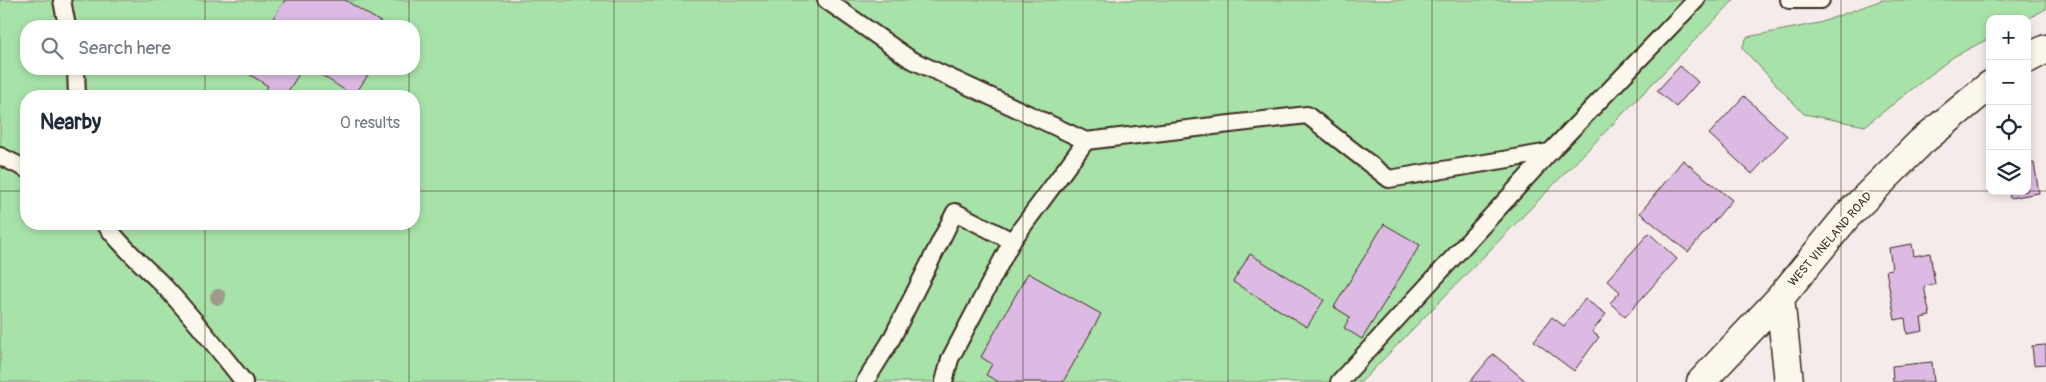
<!DOCTYPE html>
<html lang="en">
<head>
<meta charset="utf-8">
<style>
  body { margin:0; font-family:Pangolin,sans-serif; background:#f6f6f7; color:#1f2937 }
  .controls { position:absolute; right:15px; top:15px; display:grid; overflow:hidden; border-radius:10px; box-shadow:0 2px 8px #0003 }
  .controls button { width:45px; height:45px; display:grid; place-items:center; padding:0; border:0; border-bottom:1px solid #e0e1e3; background:#fff; color:#1f2937; font:25px sans-serif }
  .list { margin:0; padding:0; list-style:none }
  h2 { display:flex; justify-content:space-between; align-items:center; height:65px; margin:0; padding:0 20px; font-size:21px }
  h2 small { font-size:16px; font-weight:400; color:#747a83 }
  .icon { flex:none; width:28px; height:28px; fill:none; stroke:currentColor; stroke-width:2; stroke-linecap:round; stroke-linejoin:round }
  .map { position:relative; flex:none; width:2046px; height:382px; overflow:hidden }
  .search { position:absolute; background:#fff; box-shadow:0 2px 8px #0003; left:20px; top:20px; width:400px; height:55px; display:flex; align-items:center; gap:12px; box-sizing:border-box; padding:0 18px; border-radius:20px; color:#747a83; font-size:19px }
  .panel { position:absolute; background:#fff; box-shadow:0 2px 8px #0003; left:20px; top:90px; width:400px; height:140px; border-radius:20px }
  .map>svg:first-child { display:block }
  .green { fill:#a7e2a8; stroke:#718663; fill-rule:evenodd }
  .building { fill:#dcbae4; stroke:#3b2a1e }
  .lines { fill:none; stroke-linecap:round; stroke-linejoin:round }
  .lane-casing { stroke:#3b2a1e; stroke-width:20 }
  .street-casing { stroke:#3b2a1e; stroke-width:31 }
  .lane { stroke:#fbf7ec; stroke-width:16 }
  .street { stroke:#fbf7ec; stroke-width:28 }
  .tree { fill:#9e9a8c }
  .grid { fill:none; stroke:#3b2a1e; stroke-width:1; stroke-opacity:0.55 }
  .labels { text-anchor:middle; stroke-width:4; stroke-linejoin:round; paint-order:stroke }
  .street-label { font-size:12px; fill:#3b2a1e; stroke:#fbf7ec }
</style>
</head>
<body>
<div class="map">
<svg width="2046" height="382" viewBox="0 0 2046 382">
  <rect width="100%" height="100%" fill="#f5ebea"/>
  <filter id="ink" filterUnits="userSpaceOnUse"><feTurbulence type="fractalNoise" baseFrequency=".02" numOctaves="2"/><feDisplacementMap in="SourceGraphic" scale="10" xChannelSelector="R" yChannelSelector="G"/><feConvolveMatrix kernelMatrix="1 2 1 2 8 2 1 2 1" color-interpolation-filters="sRGB"/></filter>
  <g filter="url(#ink)">
    <g class="green">
      <path d="M0,0H1734L1361,382H0ZM26,26H414V69H26ZM26,96H414V224H26Z"/>
      <polygon points="1882,0 2046,0 2046,9 2027,19 1990,19 1990,38 1953,57 1865,126 1804,114 1742,48 1747,37 1819,23"/>
    </g>
    <g class="building">
      <polygon points="285,0 345,0 387,26 268,26"/>
      <polygon points="1680,66 1698,82 1676,107 1657,91"/>
      <polygon points="252,69 302,69 285,96 269,96 264,93 268,86 249,74"/>
      <polygon points="312,69 372,69 354,96"/>
      <polygon points="1744,96 1787,136 1752,174 1709,134"/>
      <polygon points="1683,160 1732,200 1688,252 1640,213"/>
      <polygon points="2034,163 2039,193 2010,198 2009,191 2027,191 2027,164"/>
      <polygon points="1384,224 1420,245 1362,339 1344,328 1350,317 1334,307"/>
      <polygon points="1649,233 1677,259 1625,317 1610,303 1620,292 1607,280"/>
      <polygon points="1912,244 1914,256 1930,253 1935,284 1924,286 1930,316 1921,318 1923,331 1907,334 1905,318 1895,320 1886,270 1892,269 1889,248"/>
      <polygon points="1250,254 1324,300 1307,327 1233,282"/>
      <polygon points="1028,273 1101,314 1063,382 999,382 986,375 992,364 981,357"/>
      <polygon points="1585,299 1606,314 1592,332 1599,337 1574,371 1534,341 1552,317 1564,326"/>
      <polygon points="2046,345 2046,364 2034,365 2032,346"/>
      <polygon points="1493,354 1527,382 1470,382"/>
      <polygon points="1932,362 1934,382 1893,382 1892,366"/>
    </g>
    <g class="lines">
      <g class="lane-casing">
        <g id="lane">
          <polyline points="62,0 67,26"/>
          <polyline points="826,0 910,59 1086,141 1307,115 1389,179 1550,152"/>
          <polyline points="1789,0 1821,0"/>
          <polyline points="76,69 77,96"/>
          <polyline points="0,156 26,169"/>
          <path d="M105,224C122,247 143,265 163,285C192,316 218,349 244,382"/>
          <polyline points="865,382 890,342 955,212 1012,241"/>
          <polyline points="944,382 950,359 1012,241 1086,141"/>
          <polyline points="1339,382 1550,152 1696,0"/>
        </g>
      </g>
      <g class="street-casing">
        <g id="street">
          <polyline points="2027,59 2046,49"/>
          <polyline points="1780,298 1789,382"/>
          <polyline points="1701,382 1780,298 1847,216 1921,142 1990,85"/>
        </g>
      </g>
      <use href="#lane" class="lane"/>
      <use href="#street" class="street"/>
    </g>
    <circle class="tree" cx="218" cy="297" r="8"/>
  </g>
  <path class="grid" d="M205,0V26M409,0V26M614,0V382M818,0V382M1023,0V382M1228,0V382M1432,0V382M1637,0V382M1841,0V382M205,69V96M409,69V96M0,191H26M414,191H1990M2027,191H2046M205,224V382M409,224V382"/>
  <g class="labels">
    <g class="street-label">
      <text transform="translate(1830 239) rotate(-49)" y="4">WEST VINELAND ROAD</text>
    </g>
  </g>
</svg>
<div class="controls">
<button>+</button>
<button>−</button>
<button><svg class="icon" aria-label="locate" viewBox="0 0 24 24"><circle cx="12" cy="12" r="6"/><path d="M12 2v4M12 18v4M2 12h4M18 12h4"/></svg></button>
<button><svg class="icon" aria-label="layers" viewBox="0 0 24 24"><path d="M12 4l9 5-9 5-9-5zM3 14l9 5 9-5"/></svg></button>
</div>
<div class="search"><svg class="icon" aria-label="search" viewBox="0 0 24 24"><circle cx="10" cy="10" r="6"/><path d="M15 15l6 6"/></svg>Search here</div>
<section class="panel">
<h2>Nearby<small>0 results</small></h2>
<ul class="list">
</ul>
</section>
</div>
</body>
</html>
